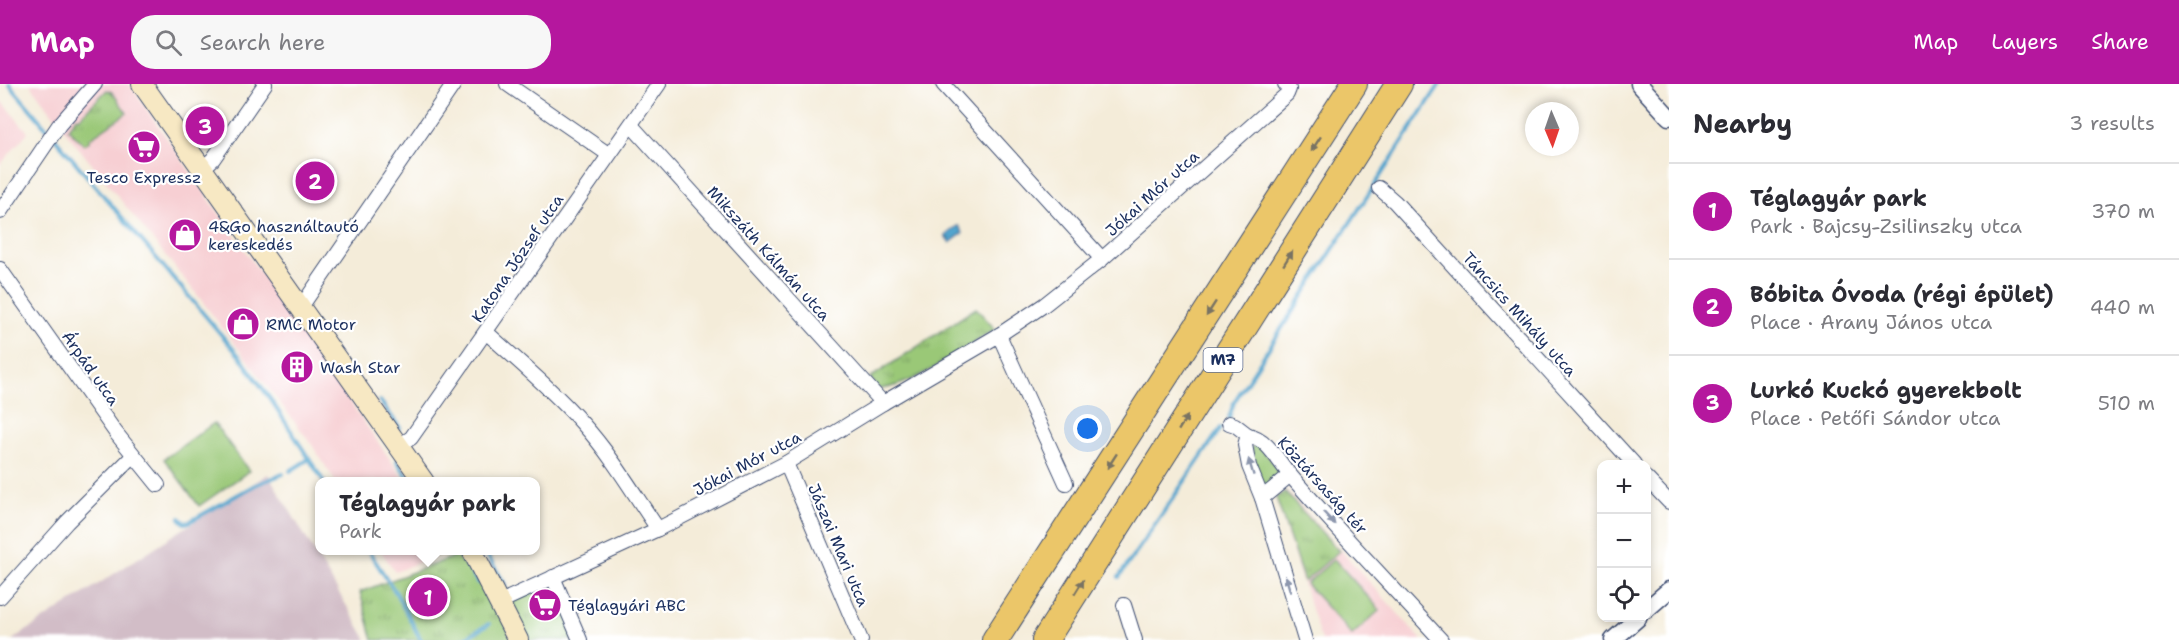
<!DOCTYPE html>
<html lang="en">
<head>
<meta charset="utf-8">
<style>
  body { margin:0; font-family:"Shantell Sans",sans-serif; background:#f7f7f7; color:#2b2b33 }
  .controls { position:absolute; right:18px; bottom:18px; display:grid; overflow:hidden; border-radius:12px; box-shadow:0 3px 9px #0003 }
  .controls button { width:54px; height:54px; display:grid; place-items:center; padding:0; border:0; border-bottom:2px solid #e1e1e2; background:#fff; color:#2b2b33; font:30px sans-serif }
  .compass { position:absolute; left:1525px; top:18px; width:54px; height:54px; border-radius:50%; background:#fff; box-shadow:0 3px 9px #0003; rotate:178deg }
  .you { position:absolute; left:1088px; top:345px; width:21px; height:21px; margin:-15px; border:4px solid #fff; border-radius:50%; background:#1a73e8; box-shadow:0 0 0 9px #1a73e833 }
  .badge { display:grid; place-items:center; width:39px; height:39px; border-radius:50%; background:#b5179e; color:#fff; font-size:20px; font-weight:700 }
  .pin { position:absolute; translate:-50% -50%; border:3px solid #fff; box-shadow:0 2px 6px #0006 }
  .popup { position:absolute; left:315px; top:393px; width:225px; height:78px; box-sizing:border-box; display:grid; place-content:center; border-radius:12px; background:#fff; filter:drop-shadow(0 2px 4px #0005); font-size:20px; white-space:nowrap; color:#7c7c81 }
  .popup b { font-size:22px; color:#2b2b33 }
  .popup::after { content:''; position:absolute; left:50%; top:100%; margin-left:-12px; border:12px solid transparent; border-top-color:#fff }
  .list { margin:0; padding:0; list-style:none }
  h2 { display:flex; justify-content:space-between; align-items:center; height:78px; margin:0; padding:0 24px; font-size:26px }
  h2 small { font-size:20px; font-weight:400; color:#7c7c81 }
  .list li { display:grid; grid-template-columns:39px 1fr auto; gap:18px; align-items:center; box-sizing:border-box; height:96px; padding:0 24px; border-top:2px solid #e1e1e2 }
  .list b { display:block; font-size:22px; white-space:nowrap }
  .list p { margin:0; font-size:20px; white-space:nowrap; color:#7c7c81 }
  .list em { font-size:20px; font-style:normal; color:#7c7c81 }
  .icon { flex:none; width:33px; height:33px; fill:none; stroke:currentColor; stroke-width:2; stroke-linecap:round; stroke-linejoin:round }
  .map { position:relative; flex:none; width:1669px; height:556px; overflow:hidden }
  header { display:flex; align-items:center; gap:36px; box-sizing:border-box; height:84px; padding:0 30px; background:#b5179e; color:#fff }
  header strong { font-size:28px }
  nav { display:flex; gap:33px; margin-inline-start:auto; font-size:21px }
  .search { width:420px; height:54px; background:#f7f7f7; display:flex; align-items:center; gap:15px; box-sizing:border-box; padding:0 21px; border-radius:24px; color:#7c7c81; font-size:22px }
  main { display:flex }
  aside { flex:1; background:#fff }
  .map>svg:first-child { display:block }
  .built { fill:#f7cfd3 }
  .industrial { fill:#d2bdc7 }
  .park { fill:url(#park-tufts); stroke:#5a7c6a; stroke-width:1.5 }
  .garden { fill:#9ac877; stroke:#5a7c6a; stroke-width:1.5 }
  .water { fill:url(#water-ripples); stroke:#366a96; stroke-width:1.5 }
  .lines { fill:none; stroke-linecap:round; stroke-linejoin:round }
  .stream { stroke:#52a4cd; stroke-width:4 }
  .minor-casing { stroke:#3c4b70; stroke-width:16 }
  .tertiary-casing { stroke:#3c4b70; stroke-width:19 }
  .secondary-casing { stroke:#3c4b70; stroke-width:22 }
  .motorway-casing { stroke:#3c4b70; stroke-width:28 }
  .minor { stroke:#fff; stroke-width:14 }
  .tertiary { stroke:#fff; stroke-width:16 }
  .secondary { stroke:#f7e8c3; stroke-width:20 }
  .motorway { stroke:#ebc669; stroke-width:26 }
  .oneway { fill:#797363 }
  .oneway2 { fill:#8d97ae }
  .labels { text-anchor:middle; stroke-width:4.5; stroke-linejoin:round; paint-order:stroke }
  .shield { fill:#fff; stroke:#5f6d8e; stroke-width:1.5 }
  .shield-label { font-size:15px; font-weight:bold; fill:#1b2f5e }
  .poi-label { font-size:16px; fill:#1b2f5e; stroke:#fff; text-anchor:start }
  .street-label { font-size:16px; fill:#1b2f5e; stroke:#fff }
</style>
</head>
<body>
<header>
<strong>Map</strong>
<div class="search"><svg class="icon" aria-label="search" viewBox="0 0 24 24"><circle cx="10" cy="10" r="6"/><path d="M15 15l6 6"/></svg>Search here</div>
<nav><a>Map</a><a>Layers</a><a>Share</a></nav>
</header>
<main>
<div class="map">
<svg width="1669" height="556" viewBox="0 0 1669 556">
  <defs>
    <pattern id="park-tufts" width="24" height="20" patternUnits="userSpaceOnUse" patternTransform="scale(1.5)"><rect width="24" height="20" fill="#9ac877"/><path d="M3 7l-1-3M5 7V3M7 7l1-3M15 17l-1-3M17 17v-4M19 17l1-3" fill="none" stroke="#7da365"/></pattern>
    <pattern id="water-ripples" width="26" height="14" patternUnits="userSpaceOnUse" patternTransform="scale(1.5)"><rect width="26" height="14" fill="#52a4cd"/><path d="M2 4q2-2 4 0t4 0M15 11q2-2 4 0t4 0" fill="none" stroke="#4386aa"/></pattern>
  </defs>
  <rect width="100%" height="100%" fill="#fff"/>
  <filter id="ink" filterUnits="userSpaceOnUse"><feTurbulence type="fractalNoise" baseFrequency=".0167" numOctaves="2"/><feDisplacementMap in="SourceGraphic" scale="12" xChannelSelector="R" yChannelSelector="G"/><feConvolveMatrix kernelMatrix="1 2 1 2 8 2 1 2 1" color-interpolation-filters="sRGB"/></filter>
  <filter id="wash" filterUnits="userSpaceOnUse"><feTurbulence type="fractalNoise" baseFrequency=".008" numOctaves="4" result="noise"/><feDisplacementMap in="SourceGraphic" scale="24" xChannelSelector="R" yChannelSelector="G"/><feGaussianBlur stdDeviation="1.35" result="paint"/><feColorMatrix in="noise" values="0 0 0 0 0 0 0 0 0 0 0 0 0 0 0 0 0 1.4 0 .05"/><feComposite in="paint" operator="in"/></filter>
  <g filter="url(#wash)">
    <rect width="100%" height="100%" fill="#f4ecd9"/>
    <g class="built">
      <polygon points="30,0 129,0 405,397 335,397 310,358 198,212 69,52"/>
      <polygon points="0,16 28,48 0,81"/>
      <polygon points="1286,406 1422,556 1321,556 1275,412"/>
      <polygon points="381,467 447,467 395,488"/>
    </g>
    <polygon class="industrial" points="268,390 367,556 12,556"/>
    <g class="park">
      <polygon points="107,6 112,8 127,29 89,55 90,57 84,61 68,45 76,33 79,34"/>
      <path d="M976,224L995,245C963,265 915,302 879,305L870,294Z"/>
      <polygon points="1258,361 1282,388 1283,392 1264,404 1260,401 1251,362"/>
      <polygon points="1285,408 1339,467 1304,498 1276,413"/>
      <polygon points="456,472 500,518 553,493 580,556 373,556 360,508"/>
    </g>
    <g class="garden">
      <polygon points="214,339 249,387 199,422 164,375"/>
      <polygon points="1334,475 1380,526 1352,551 1306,500"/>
    </g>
    <polygon class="water" points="957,142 959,142 963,149 950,159 945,152"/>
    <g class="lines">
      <g class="stream">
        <polyline points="9,0 241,274 273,319 324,398"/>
        <polyline points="380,317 400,344"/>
        <polyline points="1229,334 1234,318 1440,0"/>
        <polyline points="417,368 438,398"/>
        <polyline points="397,377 411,398"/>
        <polyline points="290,387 309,375"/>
        <polyline points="180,434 185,439 189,438 255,401 283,390"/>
        <polyline points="368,466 396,509 421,556"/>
        <polyline points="458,466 478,499"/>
        <polyline points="484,466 506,502"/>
        <polyline points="1119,493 1221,344"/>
        <polyline points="462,556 489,540"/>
      </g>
    </g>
  </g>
  <g filter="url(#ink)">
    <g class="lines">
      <g class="minor-casing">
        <g id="minor">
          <polyline points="507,0 608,70"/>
          <polyline points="943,0 1102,175"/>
          <polyline points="631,41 883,319"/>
          <polyline points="202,85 213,75 265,0"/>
          <polyline points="1379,104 1395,118 1634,380"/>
          <polyline points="0,128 59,41 95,0"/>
          <polyline points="0,185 116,349 158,401"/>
          <polyline points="301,223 454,0"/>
          <path d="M486,248C519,278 554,307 583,340C612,372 634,410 658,445"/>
          <polyline points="999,251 1066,399"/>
          <polyline points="1229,339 1235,341 1248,351"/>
          <path d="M1248,351C1267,354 1278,377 1290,391C1338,447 1391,501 1441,556"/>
          <polyline points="1248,351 1245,361 1249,382 1262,414 1305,556"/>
          <polyline points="398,362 411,354 418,344 659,0"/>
          <polyline points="786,379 861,556"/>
          <polyline points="1646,394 1669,418"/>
          <polyline points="1262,414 1290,391"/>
          <polyline points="553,493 580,556"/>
          <polyline points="0,513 67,438 133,372"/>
          <polyline points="500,518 658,445 786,379 883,319 999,251 1044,221 1102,175 1287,10 1289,5 1285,0"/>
          <polyline points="1124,521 1135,556"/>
        </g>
      </g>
      <g class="tertiary-casing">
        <g id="tertiary">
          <polyline points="1639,0 1669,33"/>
          <polyline points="1646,526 1669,506"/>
          <polyline points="1613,556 1638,534"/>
        </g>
      </g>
      <g class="secondary-casing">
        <g id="secondary">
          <polyline points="142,0 424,398"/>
          <polyline points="472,466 518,556"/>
        </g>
      </g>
      <g class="motorway-casing">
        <g id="motorway">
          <polyline points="995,556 1354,0"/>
          <polyline points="1045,556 1399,0"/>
        </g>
      </g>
      <use href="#minor" class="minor"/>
      <use href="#tertiary" class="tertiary"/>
      <use href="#secondary" class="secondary"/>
      <use href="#motorway" class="motorway"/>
    </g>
    <defs><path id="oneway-solid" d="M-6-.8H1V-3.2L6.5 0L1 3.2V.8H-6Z" transform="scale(1.5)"/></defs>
    <g class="oneway">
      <use href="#oneway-solid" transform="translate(1316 60) rotate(123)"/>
      <use href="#oneway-solid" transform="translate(1288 174) rotate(-58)"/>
      <use href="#oneway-solid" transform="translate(1211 225) rotate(123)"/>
      <use href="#oneway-solid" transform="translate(1183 339) rotate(-58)"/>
      <use href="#oneway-solid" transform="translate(1112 377) rotate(123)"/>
      <use href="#oneway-solid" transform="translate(1079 503) rotate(-58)"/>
    </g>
    <g class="oneway2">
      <use href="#oneway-solid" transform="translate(1251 383) rotate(-107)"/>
      <use href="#oneway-solid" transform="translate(1329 434) rotate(47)"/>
      <use href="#oneway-solid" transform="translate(1288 500) rotate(-107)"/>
    </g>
  </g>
  <defs>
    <g id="supermarket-disc" transform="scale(1.725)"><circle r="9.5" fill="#b5179e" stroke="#fff"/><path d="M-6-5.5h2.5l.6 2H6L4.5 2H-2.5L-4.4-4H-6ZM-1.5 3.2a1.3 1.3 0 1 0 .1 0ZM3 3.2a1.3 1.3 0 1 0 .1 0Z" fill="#fff"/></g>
    <g id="shop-disc" transform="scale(1.725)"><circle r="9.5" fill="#b5179e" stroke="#fff"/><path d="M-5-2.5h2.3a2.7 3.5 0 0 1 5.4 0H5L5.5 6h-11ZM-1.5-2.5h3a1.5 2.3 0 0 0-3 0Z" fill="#fff"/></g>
    <g id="building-disc" transform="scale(1.725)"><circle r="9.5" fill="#b5179e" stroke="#fff"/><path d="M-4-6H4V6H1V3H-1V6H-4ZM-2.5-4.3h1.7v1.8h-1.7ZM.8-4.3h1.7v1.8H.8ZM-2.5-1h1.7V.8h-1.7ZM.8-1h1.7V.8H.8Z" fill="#fff"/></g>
  </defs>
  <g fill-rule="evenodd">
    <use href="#supermarket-disc" x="144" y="63"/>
    <use href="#shop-disc" x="185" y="151"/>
    <use href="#shop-disc" x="243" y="240"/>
    <use href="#building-disc" x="297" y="283"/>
    <use href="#supermarket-disc" x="545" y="521"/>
  </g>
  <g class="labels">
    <rect class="shield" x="1203.5" y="264" width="39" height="24" rx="4.5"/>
    <g class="shield-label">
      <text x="1223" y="281">M7</text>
    </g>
    <g class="poi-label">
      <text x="144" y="99" text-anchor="middle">Tesco Expressz</text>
      <text x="208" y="148">4&amp;Go használtautó<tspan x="208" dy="18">kereskedés</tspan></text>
      <text x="266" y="246">RMC Motor</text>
      <text x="320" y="289">Wash Star</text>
      <text x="568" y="527">Téglagyári ABC</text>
    </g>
    <g class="street-label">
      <text transform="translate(1152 109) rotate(-42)" y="6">Jókai Mór utca</text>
      <text transform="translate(769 169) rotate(48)" y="6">Mikszáth Kálmán utca</text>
      <text transform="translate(517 174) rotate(-56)" y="6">Katona József utca</text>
      <text transform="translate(1520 230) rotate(48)" y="6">Táncsics Mihály utca</text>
      <text transform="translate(91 284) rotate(55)" y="6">Árpád utca</text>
      <text transform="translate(747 379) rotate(-28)" y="6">Jókai Mór utca</text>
      <text transform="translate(1323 401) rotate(48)" y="6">Köztársaság tér</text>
      <text transform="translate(839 461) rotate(67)" y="6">Jászai Mari utca</text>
    </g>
  </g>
</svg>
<div class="controls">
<button>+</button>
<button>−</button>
<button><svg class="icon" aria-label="locate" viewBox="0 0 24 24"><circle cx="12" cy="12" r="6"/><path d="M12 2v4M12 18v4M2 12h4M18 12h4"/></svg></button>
</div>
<svg class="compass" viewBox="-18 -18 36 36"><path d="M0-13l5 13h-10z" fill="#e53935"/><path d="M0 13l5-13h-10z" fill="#7c7c81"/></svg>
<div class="you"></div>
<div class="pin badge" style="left:428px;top:513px">1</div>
<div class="popup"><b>Téglagyár park</b>Park</div>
<div class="pin badge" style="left:315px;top:97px">2</div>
<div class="pin badge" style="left:205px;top:42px">3</div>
</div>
<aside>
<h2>Nearby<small>3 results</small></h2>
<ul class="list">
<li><span class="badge">1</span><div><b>Téglagyár park</b><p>Park · Bajcsy-Zsilinszky utca</p></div><em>370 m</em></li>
<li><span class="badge">2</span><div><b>Bóbita Óvoda (régi épület)</b><p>Place · Arany János utca</p></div><em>440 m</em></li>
<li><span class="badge">3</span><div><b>Lurkó Kuckó gyerekbolt</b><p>Place · Petőfi Sándor utca</p></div><em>510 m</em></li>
</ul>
</aside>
</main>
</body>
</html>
